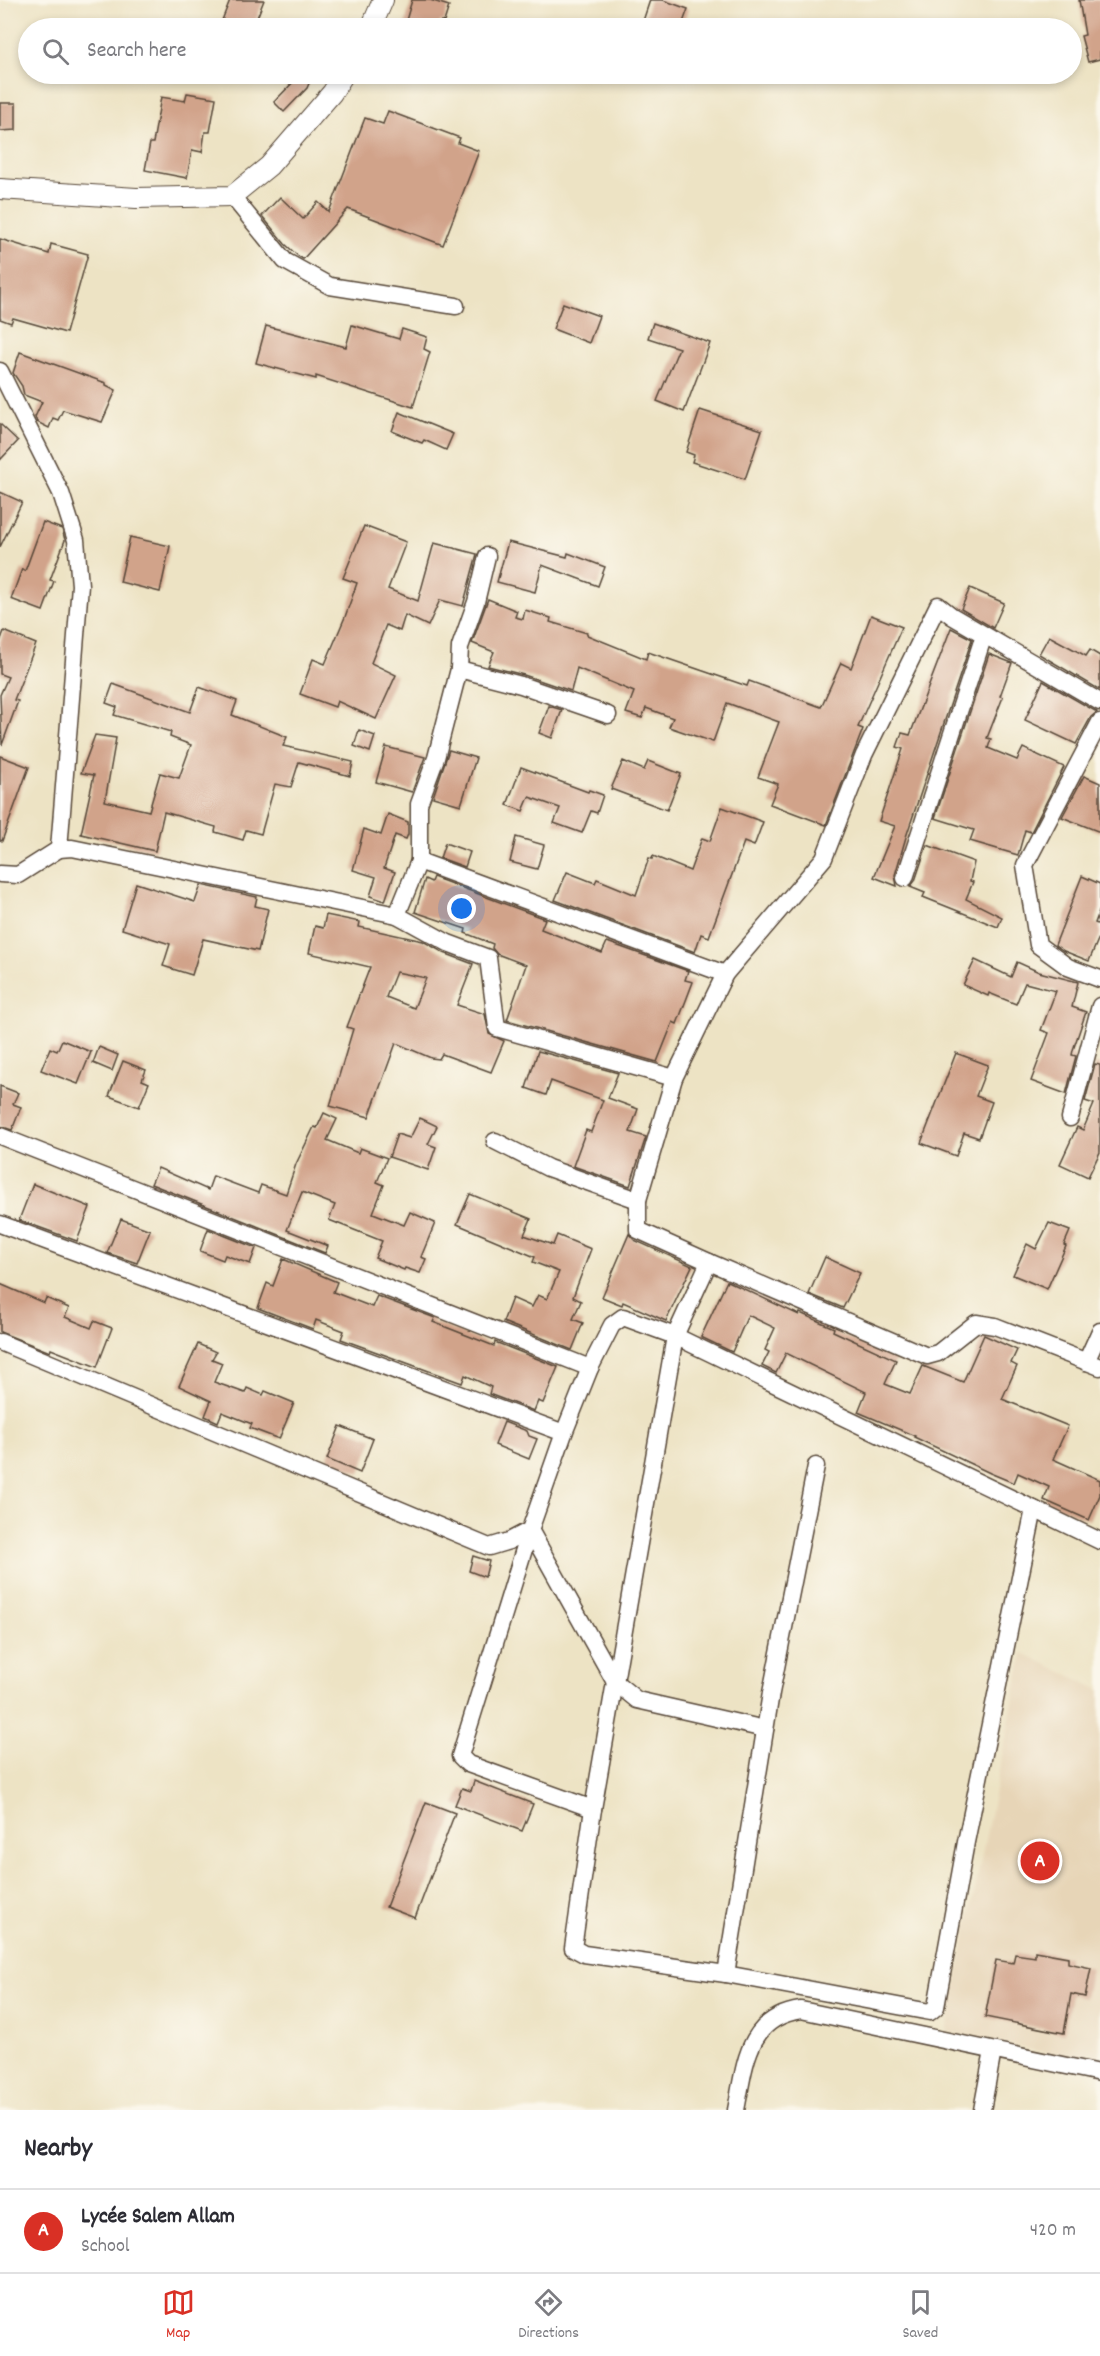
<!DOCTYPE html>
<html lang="en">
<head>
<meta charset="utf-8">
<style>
  body { margin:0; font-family:Dekko,sans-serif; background:#f2f2f3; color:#2b2b33 }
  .you { position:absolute; left:462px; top:909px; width:21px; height:21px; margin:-15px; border:4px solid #fff; border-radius:50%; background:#1a73e8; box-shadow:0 0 0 9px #1a73e833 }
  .badge { display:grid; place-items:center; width:39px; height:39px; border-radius:50%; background:#d93025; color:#fff; font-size:20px; font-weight:700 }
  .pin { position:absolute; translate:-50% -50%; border:3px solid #fff; box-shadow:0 2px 6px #0006 }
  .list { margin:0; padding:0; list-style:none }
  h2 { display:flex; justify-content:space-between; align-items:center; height:78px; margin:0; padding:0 24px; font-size:26px }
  h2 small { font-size:20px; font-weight:400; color:#7c7c81 }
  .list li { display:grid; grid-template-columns:39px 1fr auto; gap:18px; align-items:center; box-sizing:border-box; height:84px; padding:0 24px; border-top:2px solid #e1e1e2 }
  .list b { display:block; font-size:22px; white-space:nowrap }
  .list p { margin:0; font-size:20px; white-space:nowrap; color:#7c7c81 }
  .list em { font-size:20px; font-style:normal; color:#7c7c81 }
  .icon { flex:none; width:33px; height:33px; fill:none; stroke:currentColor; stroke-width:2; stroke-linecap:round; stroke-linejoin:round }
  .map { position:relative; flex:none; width:1100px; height:2110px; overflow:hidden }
  .search { position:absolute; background:#fff; box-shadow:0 3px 9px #0003; left:18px; right:18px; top:18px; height:66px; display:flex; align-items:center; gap:15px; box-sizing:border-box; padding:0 21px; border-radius:33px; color:#7c7c81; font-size:22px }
  .sheet { height:162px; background:#fff }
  nav { display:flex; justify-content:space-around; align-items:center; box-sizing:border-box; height:84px; border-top:2px solid #e1e1e2; background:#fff; font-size:16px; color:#7c7c81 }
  nav a { display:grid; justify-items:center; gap:3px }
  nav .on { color:#d93025 }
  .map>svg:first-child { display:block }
  .built { fill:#e7d5b7 }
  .building { fill:#d1a38a; fill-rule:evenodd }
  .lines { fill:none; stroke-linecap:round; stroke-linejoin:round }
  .minor-casing { stroke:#564637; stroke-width:19 }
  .tertiary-casing { stroke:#564637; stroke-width:22 }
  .minor { stroke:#fff; stroke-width:16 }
  .tertiary { stroke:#fff; stroke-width:20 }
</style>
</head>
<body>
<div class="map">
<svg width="1100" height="2110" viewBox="0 0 1100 2110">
  <rect width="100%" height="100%" fill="#fbf7ec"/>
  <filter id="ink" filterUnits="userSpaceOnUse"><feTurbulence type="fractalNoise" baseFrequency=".0167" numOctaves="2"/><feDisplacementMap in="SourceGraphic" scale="12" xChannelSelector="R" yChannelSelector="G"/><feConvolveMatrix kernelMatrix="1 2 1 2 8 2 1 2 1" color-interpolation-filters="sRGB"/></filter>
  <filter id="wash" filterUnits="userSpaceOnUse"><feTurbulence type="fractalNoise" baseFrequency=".008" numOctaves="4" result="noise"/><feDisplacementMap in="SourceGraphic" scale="24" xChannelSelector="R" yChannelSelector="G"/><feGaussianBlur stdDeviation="1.35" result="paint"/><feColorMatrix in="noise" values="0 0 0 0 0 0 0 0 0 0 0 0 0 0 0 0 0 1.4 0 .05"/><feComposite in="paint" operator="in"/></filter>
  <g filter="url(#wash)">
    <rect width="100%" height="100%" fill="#ede3c4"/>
    <polygon class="built" points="1023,1653 1100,1690 1100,2064 946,2032"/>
    <g id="blocks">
      <g class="building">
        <polygon points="230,0 264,0 253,28 219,28"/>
        <polygon points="412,0 430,0 449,6 444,22 441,21 439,28 420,28 405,24"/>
        <polygon points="650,0 663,0 688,9 681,28 663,28 643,21"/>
        <polygon points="1079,0 1100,0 1100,59 1088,62 1081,36 1085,35"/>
        <polygon points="301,74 313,74 307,88 284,112 274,102"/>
        <polygon points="187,93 216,98 210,132 205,132 202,152 192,150 187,178 145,170 150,143 153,143 161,97 185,101"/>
        <polygon points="0,103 16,103 16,130 0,131"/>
        <polygon points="388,111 460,138 458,143 479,151 443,245 348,209 303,259 298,256 285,244 262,216 280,197 303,219 318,202 329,212 365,118 383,124"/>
        <polygon points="0,239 49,254 51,244 88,254 66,333 13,318 11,323 0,319"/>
        <polygon points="563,303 599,316 589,343 553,329"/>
        <polygon points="653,323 710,343 684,412 657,401 679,348 648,338"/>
        <polygon points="352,325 399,339 402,329 427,337 424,349 430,352 413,407 316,376 316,379 256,363 266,326 346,347"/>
        <polygon points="20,352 106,383 106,385 116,390 102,422 63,410 58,420 53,418 49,428 37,422 35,417 42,402 24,395 22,386 13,373"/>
        <polygon points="700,410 762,430 745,479 692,462 694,455 686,452"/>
        <polygon points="399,412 453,434 446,450 424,440 422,443 392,431"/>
        <polygon points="0,424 18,441 0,460"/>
        <polygon points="0,492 22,502 0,547"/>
        <polygon points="43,522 62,529 65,540 50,580 54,581 43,611 11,599 22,569 25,571"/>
        <polygon points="364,526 406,542 388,589 418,601 434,543 477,554 463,606 440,600 428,626 405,615 400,631 386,625 371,663 396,675 376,719 337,701 335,707 300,694 313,659 325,664 345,617 357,583 343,578"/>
        <polygon points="130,537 170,546 160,592 120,582"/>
        <polygon points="508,542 567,557 568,553 605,567 598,586 542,565 535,592 497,582"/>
        <polygon points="970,588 1004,603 993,628 961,609"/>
        <polygon points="488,599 517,611 515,617 523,619 525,610 551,618 550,622 587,633 587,635 646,659 648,652 747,686 749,681 821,707 841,663 851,668 871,615 902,627 858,727 863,729 826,825 770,804 778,784 758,777 779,722 727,703 713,742 669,727 673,718 646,708 642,718 626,713 634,692 577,668 571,691 524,675 488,666 494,652 472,643"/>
        <polygon points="951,628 972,639 906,837 895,875 897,886 874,877 895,826 879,821 903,749 897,747 902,733 910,735"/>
        <polygon points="4,631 36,644 14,700 18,701 2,745 0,695 8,677 0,674 0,642"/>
        <polygon points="1049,636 1086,656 1090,650 1100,656 1100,690 1039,654"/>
        <polygon points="989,654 1012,663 1000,696 1003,697 987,738 991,739 988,748 1017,760 1023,748 1064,767 1031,832 1025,830 1018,855 970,841 974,830 935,818"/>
        <polygon points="1043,681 1097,712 1091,717 1076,744 1025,720"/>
        <polygon points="113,684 190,712 199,687 237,701 232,715 287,737 283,746 353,762 350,776 299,762 291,787 275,784 261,834 246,830 243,840 215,832 216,827 164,812 155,851 81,834 94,775 81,773 95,735 116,738 105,801 149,811 160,773 179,778 191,745 170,737 171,732 114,715 117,707 106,703"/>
        <polygon points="549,706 562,710 552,738 539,733"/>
        <polygon points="359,730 375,736 370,752 354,746"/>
        <polygon points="386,747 425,757 412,792 376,782"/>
        <polygon points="449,750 476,758 461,805 433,797"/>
        <polygon points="0,756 29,767 2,841 0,840"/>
        <polygon points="623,761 644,770 648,761 681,774 667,810 611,789"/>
        <polygon points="521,767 588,792 589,790 603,795 597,813 591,811 582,833 554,823 560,808 529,797 523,811 507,805"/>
        <polygon points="1084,776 1100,783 1100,832 1062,817"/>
        <polygon points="722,807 763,822 754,846 744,842 709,937 701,934 695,952 555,900 567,872 595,883 597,879 636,895 649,858 652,859 653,856 690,871 702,838 710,841"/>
        <polygon points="388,814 408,822 408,834 406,839 395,835 384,868 395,872 385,901 370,896 376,877 353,870 364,829 381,835"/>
        <polygon points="516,837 544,845 537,869 510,862"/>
        <polygon points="445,843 470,852 465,867 440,858"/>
        <polygon points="927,845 974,862 970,881 973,882 966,899 1002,917 998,927 923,897 925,893 910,887 915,881"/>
        <polygon points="1082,876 1100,884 1100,909 1095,923 1100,925 1100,935 1089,961 1064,951 1055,945"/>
        <polygon points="433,877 545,919 541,929 602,953 607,942 688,971 685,980 693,982 677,1024 673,1022 657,1062 507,1020 526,965 497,954 492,948 493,944 465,933 466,929 415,912 425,879 431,882"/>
        <polygon points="136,883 195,902 201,885 257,897 255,906 268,909 258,951 203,939 192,975 163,966 170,944 122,929"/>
        <path d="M326,915L360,922L359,927L423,941L444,953L473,964L457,1005L485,1014L489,1034L504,1041L491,1072L442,1054L439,1059L431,1058L396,1043L369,1117L330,1106L353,1029L347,1027L370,967L309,953L315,926L323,928ZM396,972L426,978L414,1008L386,997Z"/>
        <polygon points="975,960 1011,977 1017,962 1039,972 1078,982 1072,1007 1086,1012 1073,1050 1072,1055 1076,1056 1066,1094 1031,1081 1049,1033 1041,1030 1056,991 1025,983 1016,1004 989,993 988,996 963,985"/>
        <polygon points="62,1040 91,1052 78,1084 41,1070 50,1048 57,1051"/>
        <polygon points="99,1047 118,1055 112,1071 93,1063"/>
        <polygon points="538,1051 618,1073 608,1098 638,1109 630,1132 646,1137 630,1186 573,1166 586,1130 591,1132 603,1100 551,1081 546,1095 526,1088"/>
        <polygon points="956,1053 988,1065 976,1096 992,1102 979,1138 964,1133 956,1156 921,1143"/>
        <polygon points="123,1061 146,1070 142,1080 149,1083 139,1107 109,1096"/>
        <polygon points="1095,1064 1100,1065 1100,1152 1088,1177 1060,1164 1077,1127 1083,1130 1094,1104 1085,1101"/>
        <polygon points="0,1086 18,1093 13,1104 21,1107 12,1130 0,1126"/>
        <polygon points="324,1113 337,1119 327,1140 358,1153 360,1148 387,1158 377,1182 384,1185 373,1213 404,1225 410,1212 435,1223 421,1257 426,1259 420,1273 405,1268 404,1270 375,1258 382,1241 329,1220 335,1205 302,1192 287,1230 328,1246 325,1253 151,1184 158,1168 208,1190 213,1176 258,1193 261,1185 286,1194 296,1164 314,1127 317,1128"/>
        <polygon points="420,1118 437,1126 428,1144 436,1147 428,1170 389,1157 397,1134 410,1138"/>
        <polygon points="33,1184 90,1207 77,1241 19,1220"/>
        <polygon points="470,1194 531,1219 524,1235 553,1245 557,1235 591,1249 573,1297 581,1301 573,1319 583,1323 572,1350 503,1322 512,1298 532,1307 538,1295 547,1299 559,1272 533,1262 535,1257 457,1224"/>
        <polygon points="121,1219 150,1230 137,1263 107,1253"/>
        <polygon points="1049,1223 1070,1231 1064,1245 1066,1246 1047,1289 1013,1275 1027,1244 1036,1249"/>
        <polygon points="208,1229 256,1248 250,1264 225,1255 223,1260 200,1251"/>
        <polygon points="629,1234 634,1240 692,1266 666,1321 623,1302 622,1305 602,1297"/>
        <polygon points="825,1257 860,1273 843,1308 809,1294"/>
        <polygon points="283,1259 337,1282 333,1292 372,1307 377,1296 435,1318 433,1322 494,1346 495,1342 558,1367 543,1403 538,1401 534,1411 489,1394 491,1387 465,1375 462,1383 341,1339 344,1331 316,1320 313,1329 258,1308 267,1283 273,1286"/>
        <polygon points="727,1281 799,1315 800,1313 834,1328 833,1331 896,1360 885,1384 910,1394 923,1366 963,1382 984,1335 1017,1350 1011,1363 1017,1366 1002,1399 1068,1426 1053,1459 1100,1480 1100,1495 1089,1520 1044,1500 1049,1487 1018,1473 1014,1483 990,1473 914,1437 915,1436 858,1412 866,1392 786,1353 776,1373 762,1366 769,1352 765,1350 775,1328 748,1315 732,1352 701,1337"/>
        <polygon points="0,1284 44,1303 46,1298 69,1308 65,1317 91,1328 94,1321 112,1328 97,1367 51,1349 50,1352 0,1332"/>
        <polygon points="198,1344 216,1352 212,1359 222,1363 214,1382 245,1393 247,1388 263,1395 265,1391 294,1403 279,1439 250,1428 252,1424 222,1412 218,1422 205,1416 211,1401 179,1386"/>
        <polygon points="504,1422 527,1431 529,1436 537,1439 529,1459 495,1445"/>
        <polygon points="340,1426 373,1439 360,1473 327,1459"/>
        <polygon points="473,1556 489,1561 485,1577 469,1571"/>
        <polygon points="474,1781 533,1804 522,1831 455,1805 462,1788 471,1791"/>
        <polygon points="426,1802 455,1813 415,1918 386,1907"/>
        <polygon points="1035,1951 1068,1957 1068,1963 1091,1968 1085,1997 1071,1994 1064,2033 985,2017 996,1960 1013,1963 1015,1954 1035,1957"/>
      </g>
    </g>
  </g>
  <g filter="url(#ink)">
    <use href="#blocks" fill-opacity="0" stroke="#564637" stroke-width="1.5"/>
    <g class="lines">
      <g class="minor-casing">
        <g id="minor">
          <polyline points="232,196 285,261 330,286 456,306"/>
          <polyline points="0,371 61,493 76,540 80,585 59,849 72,848 397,915 419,861 725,974"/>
          <polyline points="459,669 521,685 608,715"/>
          <polyline points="1100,722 1025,865 1038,945 1068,967 1100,979"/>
          <polyline points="419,861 419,804 436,758 459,669 460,647 476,602 487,556"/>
          <polyline points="0,874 18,875 59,849"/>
          <polyline points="905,878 984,635"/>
          <polyline points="397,915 448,943 488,958 497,1028 674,1078"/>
          <polyline points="1070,1118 1100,1006"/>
          <polyline points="0,1136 590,1368"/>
          <polyline points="495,1141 548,1168 638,1200"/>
          <polyline points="0,1224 564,1433"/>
          <polyline points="709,1262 927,1356 938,1353 976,1323 995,1326 1100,1367"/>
          <polyline points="0,1342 489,1547 509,1541 530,1530 564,1433 590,1368 612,1325 623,1317 675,1336 1100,1541"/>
          <polyline points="1086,1362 1100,1331"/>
          <polyline points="816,1466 771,1693 726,1974 584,1954 573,1948 593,1809 675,1336 709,1262 638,1230 638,1200 674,1078 725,974 824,858 864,755 938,605 952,616 1100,702"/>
          <polyline points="530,1530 460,1756 468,1764 593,1809"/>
          <polyline points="530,1530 615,1682 637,1700 765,1729"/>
          <polyline points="726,1974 930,2012 936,2007 966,1842 1034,1509"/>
          <path d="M736,2110C745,2066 746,2018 801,2010L1100,2073"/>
          <polyline points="982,2110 993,2051"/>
        </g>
      </g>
      <g class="tertiary-casing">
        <g id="tertiary">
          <polyline points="371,28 383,0"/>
          <polyline points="0,189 136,198 232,196 269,166 332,93 344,74"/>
        </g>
      </g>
      <use href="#minor" class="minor"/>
      <use href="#tertiary" class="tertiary"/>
    </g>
  </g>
</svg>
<div class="you"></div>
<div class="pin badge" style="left:1040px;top:1861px">A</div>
<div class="search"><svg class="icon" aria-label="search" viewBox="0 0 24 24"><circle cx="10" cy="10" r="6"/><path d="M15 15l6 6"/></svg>Search here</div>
</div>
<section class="sheet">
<h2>Nearby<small></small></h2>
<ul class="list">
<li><span class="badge">A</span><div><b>Lycée Salem Allam</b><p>School</p></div><em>420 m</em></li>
</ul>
</section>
<nav>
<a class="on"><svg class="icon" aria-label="map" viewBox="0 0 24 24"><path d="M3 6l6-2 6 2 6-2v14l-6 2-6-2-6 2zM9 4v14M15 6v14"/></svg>Map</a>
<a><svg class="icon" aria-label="directions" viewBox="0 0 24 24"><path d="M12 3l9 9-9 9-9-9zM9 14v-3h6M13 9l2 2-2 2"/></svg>Directions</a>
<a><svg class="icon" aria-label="saved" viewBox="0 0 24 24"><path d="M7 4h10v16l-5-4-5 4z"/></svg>Saved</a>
</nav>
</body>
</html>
